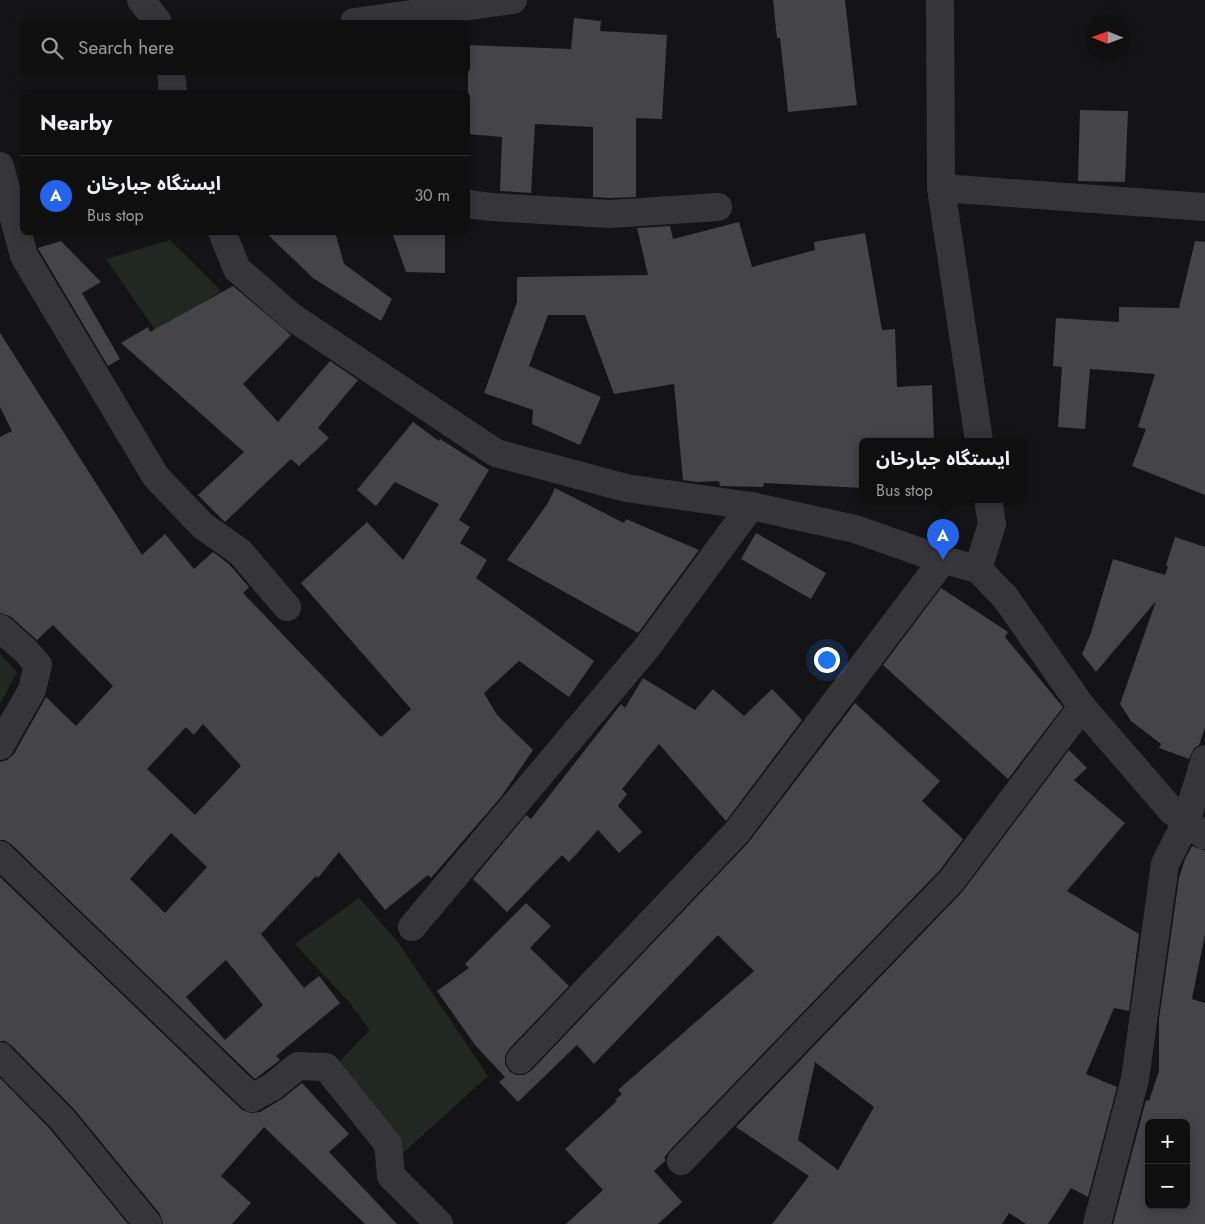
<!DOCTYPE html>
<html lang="en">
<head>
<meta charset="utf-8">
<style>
  body { margin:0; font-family:Jost,"Noto Sans Arabic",sans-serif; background:#181819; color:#f1f3f6 }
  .controls { position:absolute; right:15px; bottom:15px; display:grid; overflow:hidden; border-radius:8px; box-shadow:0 2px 12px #0003 }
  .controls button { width:45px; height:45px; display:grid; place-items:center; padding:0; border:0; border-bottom:1px solid #2f2f30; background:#0f0f10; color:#f1f3f6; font:25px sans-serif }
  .compass { position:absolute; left:1085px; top:15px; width:45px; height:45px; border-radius:50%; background:#0f0f10; box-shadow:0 2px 12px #0003; rotate:271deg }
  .you { position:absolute; left:826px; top:659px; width:18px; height:18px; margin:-12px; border:4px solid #fff; border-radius:50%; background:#1a73e8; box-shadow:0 0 0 8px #1a73e833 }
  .badge { display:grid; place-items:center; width:32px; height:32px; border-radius:50%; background:#2563eb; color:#fff; font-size:16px; font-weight:700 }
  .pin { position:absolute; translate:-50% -41px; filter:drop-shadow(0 1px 2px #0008) }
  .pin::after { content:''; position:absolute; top:26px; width:18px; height:15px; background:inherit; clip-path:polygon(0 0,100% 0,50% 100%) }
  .popup { position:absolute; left:859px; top:438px; width:168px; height:65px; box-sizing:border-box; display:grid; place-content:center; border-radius:8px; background:#0f0f10; filter:drop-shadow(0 1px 4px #0005); font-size:16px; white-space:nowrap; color:#9b9c9f }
  .popup b { font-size:19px; color:#f1f3f6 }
  .popup::after { content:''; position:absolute; left:50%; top:100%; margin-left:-10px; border:10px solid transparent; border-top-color:#0f0f10 }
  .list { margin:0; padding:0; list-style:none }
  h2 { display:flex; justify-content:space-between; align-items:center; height:65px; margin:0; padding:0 20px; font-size:21px }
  h2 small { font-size:16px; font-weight:400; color:#9b9c9f }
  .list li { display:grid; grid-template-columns:32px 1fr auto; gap:15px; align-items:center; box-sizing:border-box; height:80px; padding:0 20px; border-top:1px solid #2f2f30 }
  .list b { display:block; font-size:19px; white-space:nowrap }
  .list p { margin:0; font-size:16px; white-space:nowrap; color:#9b9c9f }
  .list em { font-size:16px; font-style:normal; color:#9b9c9f }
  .icon { flex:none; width:28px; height:28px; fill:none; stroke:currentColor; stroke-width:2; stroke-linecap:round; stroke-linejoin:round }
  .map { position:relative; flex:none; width:1205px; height:1224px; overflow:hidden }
  .search { position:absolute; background:#0f0f10; box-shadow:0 2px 12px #0003; left:20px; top:20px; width:450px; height:55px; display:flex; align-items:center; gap:12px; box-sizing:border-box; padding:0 18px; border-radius:8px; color:#9b9c9f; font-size:19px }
  .panel { position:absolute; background:#0f0f10; box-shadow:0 2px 12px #0003; left:20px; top:90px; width:450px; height:145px; border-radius:8px }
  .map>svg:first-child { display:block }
  .green { fill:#212822 }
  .building { fill:#444449; fill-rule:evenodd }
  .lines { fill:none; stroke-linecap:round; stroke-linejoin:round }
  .minor { stroke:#36363a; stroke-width:28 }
</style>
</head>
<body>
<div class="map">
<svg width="1205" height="1224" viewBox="0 0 1205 1224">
  <rect width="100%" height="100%" fill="#141416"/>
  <g class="green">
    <polygon points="170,240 221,291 157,333 106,259"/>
    <polygon points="0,654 17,672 0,704"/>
    <polygon points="359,898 398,942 488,1076 403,1153 336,1069 341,1060 370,1030 350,1003 295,944"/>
  </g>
  <g class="building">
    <polygon points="773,0 845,0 857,105 788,112 780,38 777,38"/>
    <polygon points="574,18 601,21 600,31 667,35 662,119 636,118 636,197 610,198 593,197 593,127 535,124 531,193 500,191 502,137 468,134 468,45 571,49"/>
    <polygon points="1080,110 1128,111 1125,182 1078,181"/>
    <polygon points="739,222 752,267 815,250 814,242 865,233 882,330 895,329 897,387 932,385 934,441 863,441 863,488 764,483 763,487 720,486 719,481 697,482 683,480 674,384 614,394 585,315 548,315 529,366 601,397 580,445 532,424 533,410 484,393 517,302 517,277 648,275 637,228 670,226 673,239"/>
    <polygon points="265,232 335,232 344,264 392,299 381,321 313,278"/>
    <polygon points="392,232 445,232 445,273 406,272"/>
    <polygon points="61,241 101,282 82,293 120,359 108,366 39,250 38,248"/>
    <polygon points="1195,241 1205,242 1205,495 1132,466 1146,429 1138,427 1155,374 1090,369 1085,429 1058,427 1062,367 1053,366 1056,318 1119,322 1119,307 1179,308"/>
    <polygon points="233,286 291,335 243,384 278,422 330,361 358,380 318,428 329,438 299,466 291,459 225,522 198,495 244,452 121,343 148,327 150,332"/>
    <path d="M0,333L142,555L165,534L194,569L213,552L229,564L249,587L243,593L381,737L411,709L301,583L367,522L403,560L439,504L395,482L376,506L357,490L413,422L439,441L440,439L489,470L459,520L470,527L460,543L487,560L476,578L594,661L569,697L519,661L484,693L497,715L533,750L501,797L431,878L428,875L385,910L339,852L318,878L316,876L261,934L304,988L319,976L340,1003L276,1056L280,1060L255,1079L11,844L4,840H0V762L7,760L14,754L46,697L76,726L113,686L53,625L37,640L10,616L0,613V437L12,431L0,407ZM203,724L241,766L195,815L147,769L186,727L194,735ZM171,833L207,867L165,913L130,879ZM226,960L263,1005L225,1040L186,997Z"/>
    <polygon points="555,488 624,523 626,519 699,550 638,633 507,560 548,503"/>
    <polygon points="756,533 826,573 811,599 741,559"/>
    <polygon points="1175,537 1205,547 1205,727 1199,745 1194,748 1189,759 1159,748 1161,744 1131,721 1120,704 1156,601 1096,672 1082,654 1091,633 1113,559 1165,575 1168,567 1166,565"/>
    <polygon points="941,588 1008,632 1005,637 1063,707 1008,779 883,665"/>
    <polygon points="643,678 695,710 713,689 744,716 772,689 802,720 726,821 659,744 622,789 627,794 618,806 642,832 619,853 598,830 569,862 562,855 507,912 473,879 526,815 531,819 621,704 625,708"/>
    <polygon points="855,703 940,781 922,801 963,839 940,870 670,1150 664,1158 666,1160 654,1171 682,1202 658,1224 566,1224 603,1190 565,1149 617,1101 615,1100 622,1094 618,1090 754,971 718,935 594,1064 577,1045 518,1102 499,1082 505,1077 475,1045 437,991 469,968 465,964 526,903 551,926 530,948 569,986 509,1049 505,1056 505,1064 510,1072 516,1075 524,1075 531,1071 748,843"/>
    <path d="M1069,750L1087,768L1074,780L1125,823L1067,891L1139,934L1129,1011L1114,1008L1086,1074L1117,1087L1088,1197L1071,1188L1048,1224H1026L1009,1213L1002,1224H772L809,1176L736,1127L963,891ZM815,1062L874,1107L838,1170L798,1140Z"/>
    <path d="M1192,846L1205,851V934L1192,999L1205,1003V1224H1113L1146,1100L1149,1101L1159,1071V1019L1179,878L1185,859ZM1149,1123H1186V1205H1149Z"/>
    <polygon points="0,877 242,1110 251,1113 260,1112 282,1099 302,1083 349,1134 329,1152 397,1224 365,1224 264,1127 221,1176 251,1203 232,1224 163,1224 160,1214 74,1109 11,1045 5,1041 0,1041"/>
    <polygon points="0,1078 50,1129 128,1224 0,1224"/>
  </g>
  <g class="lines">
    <g class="minor">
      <polyline points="141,0 158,22"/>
      <polyline points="940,0 941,188 979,441"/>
      <polyline points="354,22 513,0"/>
      <polyline points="171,72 173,92"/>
      <polyline points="0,166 24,256 156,477 203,526 240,552 287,607"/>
      <polyline points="941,188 1205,207"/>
      <polyline points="468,204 491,207 610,214 718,207"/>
      <polyline points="222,232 237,269 292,317 496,453 626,488 751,506 855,529 943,560 978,569 1005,597 1082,707 1172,811 1205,836"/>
      <polyline points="978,569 992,524 988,499"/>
      <polyline points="0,628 26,651 38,665 32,690 0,746"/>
      <polyline points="0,855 252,1098 272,1087 298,1066 326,1067 388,1144 391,1176 439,1224"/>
      <polyline points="412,927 648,646 751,506"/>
      <polyline points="0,1056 62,1119 148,1224"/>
      <polyline points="520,1060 737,832 943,560"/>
      <polyline points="681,1161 952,880 1082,707"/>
      <polyline points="1097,1224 1135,1079 1165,864 1186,822 1205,759"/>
    </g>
  </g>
</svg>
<div class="controls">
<button>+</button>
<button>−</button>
</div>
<svg class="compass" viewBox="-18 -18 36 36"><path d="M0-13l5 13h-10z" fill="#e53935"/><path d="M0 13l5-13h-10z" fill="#9b9c9f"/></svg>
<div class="you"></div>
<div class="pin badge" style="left:943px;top:560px">A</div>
<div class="popup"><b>ایستگاه جبارخان</b>Bus stop</div>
<div class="search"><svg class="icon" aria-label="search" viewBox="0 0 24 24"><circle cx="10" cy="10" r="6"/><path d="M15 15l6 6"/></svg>Search here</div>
<section class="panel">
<h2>Nearby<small></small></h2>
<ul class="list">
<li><span class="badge">A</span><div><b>ایستگاه جبارخان</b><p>Bus stop</p></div><em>30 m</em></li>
</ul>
</section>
</div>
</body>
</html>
